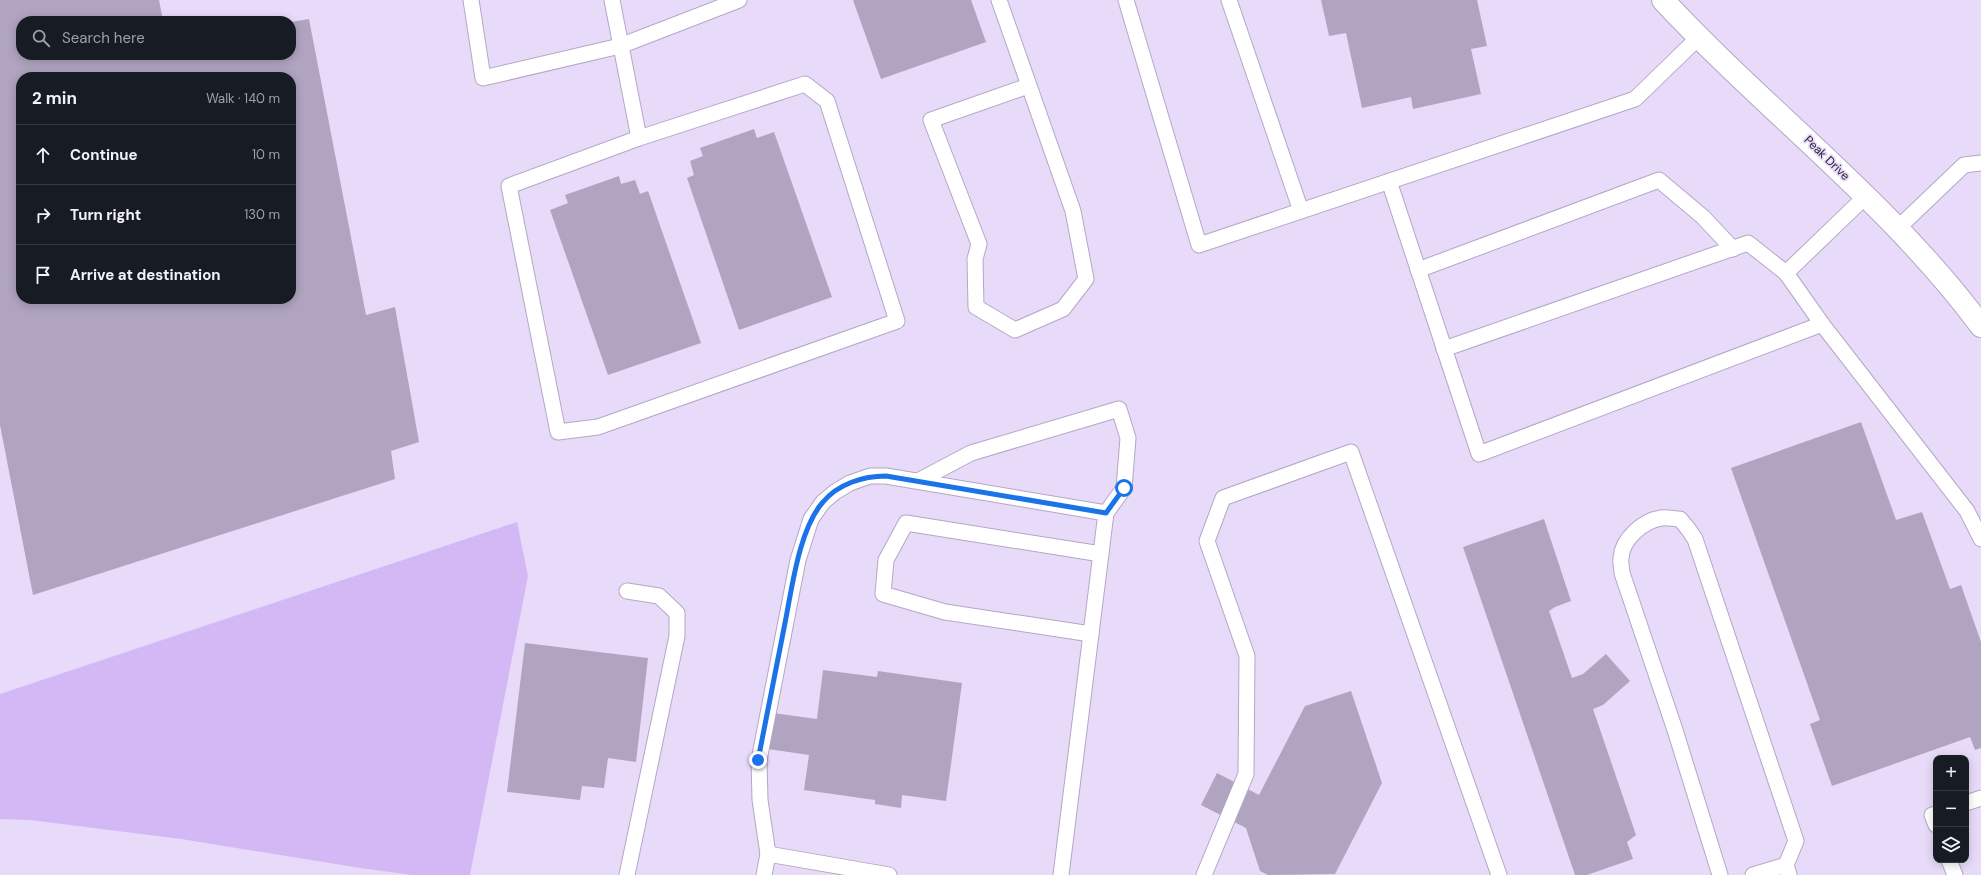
<!DOCTYPE html>
<html lang="en">
<head>
<meta charset="utf-8">
<style>
  body { margin:0; font-family:"DM Sans",sans-serif; background:#242831; color:#f1f3f6 }
  .controls { position:absolute; right:12px; bottom:12px; display:grid; overflow:hidden; border-radius:8px; box-shadow:0 2px 10px #0003 }
  .controls button { width:36px; height:36px; display:grid; place-items:center; padding:0; border:0; border-bottom:1px solid #363941; background:#171b24; color:#f1f3f6; font:20px sans-serif }
  .stop { position:absolute; width:12px; height:12px; margin:-9px; border:3px solid #1a73e8; border-radius:50%; background:#fff }
  .stop.end { background:#1a73e8; border-color:#fff; box-shadow:0 1px 4px #0008 }
  .list { margin:0; padding:0; list-style:none }
  h2 { display:flex; justify-content:space-between; align-items:center; height:52px; margin:0; padding:0 16px; font-size:17px }
  h2 small { font-size:13px; font-weight:400; color:#9ea1a6 }
  .list li { display:grid; grid-template-columns:26px 1fr auto; gap:12px; align-items:center; box-sizing:border-box; height:60px; padding:0 16px; border-top:1px solid #363941 }
  .list b { display:block; font-size:15px; white-space:nowrap }
  .list em { font-size:13px; font-style:normal; color:#9ea1a6 }
  .icon { flex:none; width:22px; height:22px; fill:none; stroke:currentColor; stroke-width:2; stroke-linecap:round; stroke-linejoin:round }
  .map { position:relative; flex:none; width:1981px; height:875px; overflow:hidden }
  .search { position:absolute; background:#171b24; box-shadow:0 2px 10px #0003; left:16px; top:16px; width:280px; height:44px; display:flex; align-items:center; gap:10px; box-sizing:border-box; padding:0 14px; border-radius:16px; color:#9ea1a6; font-size:15px }
  .panel { position:absolute; background:#171b24; box-shadow:0 2px 10px #0003; left:16px; top:72px; width:280px; height:232px; border-radius:16px }
  .map>svg:first-child { display:block }
  .green { fill:#d4b8f6 }
  .building { fill:#b0a4c0; fill-rule:evenodd }
  .lines { fill:none; stroke-linecap:round; stroke-linejoin:round }
  .service-casing { stroke:#b4a7c4; stroke-width:17 }
  .tertiary-casing { stroke:#b4a7c4; stroke-width:24 }
  .service { stroke:#fff; stroke-width:15 }
  .tertiary { stroke:#fff; stroke-width:22 }
  .route { stroke:#1a73e8; stroke-width:5 }
  .labels { text-anchor:middle; stroke-width:3.5; stroke-linejoin:round; paint-order:stroke }
  .street-label { font-size:12px; fill:#2a2530; stroke:#e8dbf9 }
</style>
</head>
<body>
<div class="map">
<svg width="1981" height="875" viewBox="0 0 1981 875">
  <rect width="100%" height="100%" fill="#e8dbf9"/>
  <polygon class="green" points="517,522 528,576 470,875 412,875 360,868 181,839 30,820 0,819 0,694"/>
  <g class="building">
    <path d="M0,0H159L163,21H21V55H291V22L309,19L366,315L395,307L419,442L391,451L395,479L33,595L0,425ZM21,77H291V299H21Z"/>
    <polygon points="853,0 971,0 986,42 881,79"/>
    <polygon points="1321,0 1477,0 1487,46 1471,49 1481,94 1413,109 1411,97 1362,108 1346,33 1329,36"/>
    <polygon points="754,129 757,138 774,132 832,297 739,330 687,178 694,175 690,161 703,156 700,148"/>
    <polygon points="619,176 621,184 635,180 640,194 648,191 701,343 608,375 550,210 568,203 565,195"/>
    <polygon points="1861,422 1896,520 1922,512 1950,589 1961,585 1981,642 1981,748 1975,750 1970,737 1832,786 1810,724 1820,720 1731,468"/>
    <polygon points="1544,519 1571,601 1555,607 1549,611 1572,678 1583,674 1606,654 1630,681 1603,705 1593,709 1636,835 1627,842 1633,859 1587,875 1575,875 1463,547"/>
    <polygon points="525,643 648,658 636,762 608,758 604,788 582,786 580,800 507,792"/>
    <polygon points="823,670 877,677 878,671 962,683 946,801 902,795 901,808 875,804 875,800 804,790 809,755 768,749 773,713 817,719"/>
    <polygon points="1351,691 1382,783 1335,874 1268,875 1260,871 1246,828 1201,805 1217,773 1259,795 1305,706"/>
  </g>
  <g class="lines">
    <g class="service-casing">
      <g id="service">
        <polyline points="471,0 483,78 620,46 739,0"/>
        <polyline points="612,0 639,138"/>
        <polyline points="999,0 1073,211 1086,279 1063,309 1015,330 976,307 975,259 979,244 931,120 1028,86"/>
        <polyline points="1126,0 1199,245 1635,99 1698,38"/>
        <polyline points="1229,0 1301,211"/>
        <polygon points="805,84 827,101 897,321 598,427 558,432 509,186 639,138"/>
        <polyline points="1389,181 1479,454 1822,324 1967,511 1981,539"/>
        <polyline points="1898,228 1964,165 1981,163"/>
        <polyline points="1418,270 1659,180 1703,217 1733,249"/>
        <polyline points="1786,273 1822,324"/>
        <polyline points="1444,349 1748,243 1786,273 1866,196"/>
        <polyline points="918,481 971,453 1119,409 1128,438 1124,488 1106,513 1061,875"/>
        <polyline points="627,591 659,596 677,613 677,636 627,875"/>
        <polyline points="1091,634 945,612 883,594 886,560 906,523 1101,554"/>
        <polyline points="1966,803 1981,798"/>
        <polyline points="1936,814 1932,815 1936,825"/>
        <polyline points="768,854 889,875"/>
        <polyline points="1949,860 1955,875"/>
        <polyline points="764,875 768,854 760,800 759,760 798,560 811,519 823,502 835,492 850,483 870,476 886,476 1106,513"/>
        <polyline points="1204,875 1246,774 1247,656 1207,541 1223,498 1351,452 1499,875"/>
        <path d="M1720,875L1675,730L1622,573C1622,568 1620,563 1621,558C1622,539 1643,521 1661,518C1667,517 1674,519 1680,519L1689,530L1695,539L1796,841L1786,865"/>
        <polyline points="1753,875 1786,865 1789,874"/>
      </g>
    </g>
    <g class="tertiary-casing">
      <path id="tertiary" d="M1663,0C1767,112 1889,202 1981,326"/>
    </g>
    <use href="#service" class="service"/>
    <use href="#tertiary" class="tertiary"/>
  </g>
  <g class="lines">
    <path class="route" d="M758,760C767,715 776,669 785,623C792,588 799,529 823,502C838,484 863,476 886,476L1106,513L1124,488"/>
  </g>
  <g class="labels">
    <g class="street-label">
      <text transform="translate(1827 158) rotate(44)" y="4">Peak Drive</text>
    </g>
  </g>
</svg>
<div class="controls">
<button>+</button>
<button>−</button>
<button><svg class="icon" aria-label="layers" viewBox="0 0 24 24"><path d="M12 4l9 5-9 5-9-5zM3 14l9 5 9-5"/></svg></button>
</div>
<div class="stop" style="left:1124px;top:488px"></div>
<div class="stop end" style="left:758px;top:760px"></div>
<div class="search"><svg class="icon" aria-label="search" viewBox="0 0 24 24"><circle cx="10" cy="10" r="6"/><path d="M15 15l6 6"/></svg>Search here</div>
<section class="panel">
<h2>2 min<small>Walk · 140 m</small></h2>
<ul class="list">
<li><svg class="icon" aria-label="ahead" viewBox="0 0 24 24"><path d="M12 20V5M6 11l6-6 6 6"/></svg><div><b>Continue</b></div><em>10 m</em></li>
<li><svg class="icon" aria-label="right" viewBox="0 0 24 24"><path d="M7 20v-9h11M14 6l5 5-5 5"/></svg><div><b>Turn right</b></div><em>130 m</em></li>
<li><svg class="icon" aria-label="arrive" viewBox="0 0 24 24"><path d="M6 21V4h12l-3 4 3 4H6"/></svg><div><b>Arrive at destination</b></div></li>
</ul>
</section>
</div>
</body>
</html>
